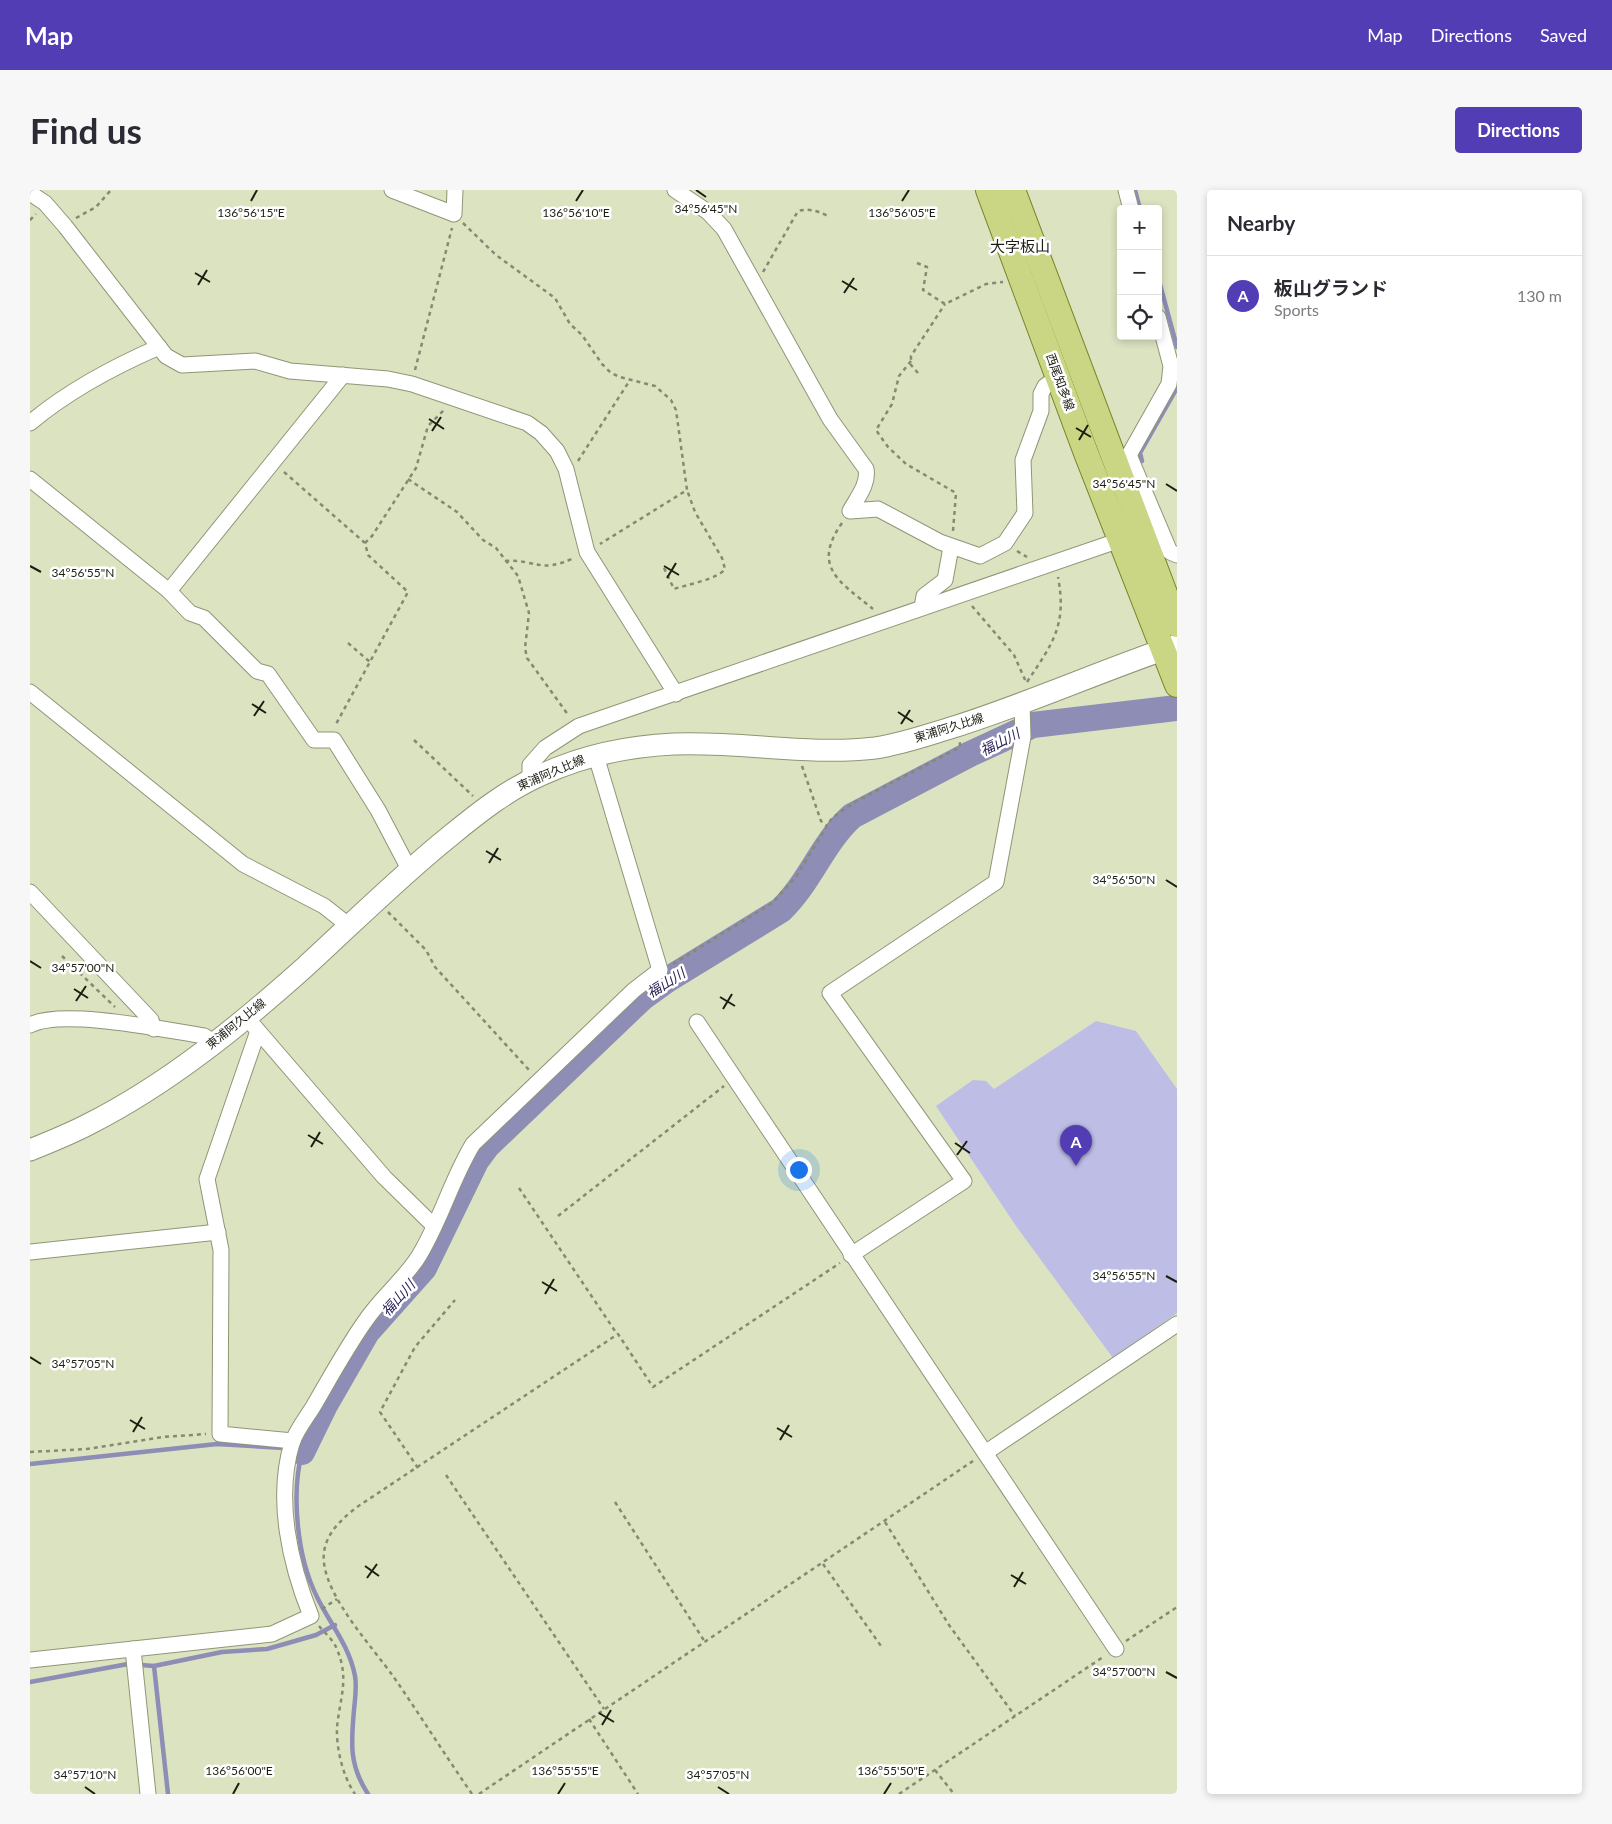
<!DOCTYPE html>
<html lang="en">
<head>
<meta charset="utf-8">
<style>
  body { margin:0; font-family:Lato,"Noto Sans JP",sans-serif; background:#f7f7f7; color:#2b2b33 }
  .controls { position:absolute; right:15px; top:15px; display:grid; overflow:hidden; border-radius:5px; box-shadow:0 2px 8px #0003 }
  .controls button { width:45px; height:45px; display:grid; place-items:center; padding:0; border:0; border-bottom:1px solid #e1e1e2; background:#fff; color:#2b2b33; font:25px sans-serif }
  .you { position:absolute; left:768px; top:979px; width:18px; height:18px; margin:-12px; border:4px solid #fff; border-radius:50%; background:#1a73e8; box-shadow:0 0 0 8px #1a73e833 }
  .badge { display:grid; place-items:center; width:32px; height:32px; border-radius:50%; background:#533db4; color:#fff; font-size:16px; font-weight:700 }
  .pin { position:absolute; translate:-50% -41px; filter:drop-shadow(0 1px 2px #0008) }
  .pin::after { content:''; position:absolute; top:26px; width:18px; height:15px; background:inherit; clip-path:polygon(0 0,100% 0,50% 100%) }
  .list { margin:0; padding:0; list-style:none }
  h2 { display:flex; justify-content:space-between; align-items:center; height:65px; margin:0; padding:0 20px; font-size:21px }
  h2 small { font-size:16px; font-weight:400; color:#7c7c81 }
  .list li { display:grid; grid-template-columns:32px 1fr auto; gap:15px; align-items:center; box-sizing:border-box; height:80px; padding:0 20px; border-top:1px solid #e1e1e2 }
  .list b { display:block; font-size:19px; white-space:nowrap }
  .list p { margin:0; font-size:16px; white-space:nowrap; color:#7c7c81 }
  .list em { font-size:16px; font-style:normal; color:#7c7c81 }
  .icon { flex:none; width:28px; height:28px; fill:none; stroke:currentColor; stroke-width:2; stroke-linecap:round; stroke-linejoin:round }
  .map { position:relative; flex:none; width:1147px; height:1604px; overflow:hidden; border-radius:5px }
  header { display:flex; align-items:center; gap:30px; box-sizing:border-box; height:70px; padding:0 25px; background:#533db4; color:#fff }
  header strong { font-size:24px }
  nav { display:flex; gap:28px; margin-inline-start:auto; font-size:18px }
  .intro { display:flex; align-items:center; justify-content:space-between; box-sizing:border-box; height:120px; padding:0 30px }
  h1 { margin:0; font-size:35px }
  .button { padding:12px 22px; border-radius:5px; background:#533db4; color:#fff; font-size:18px; font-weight:700 }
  main { display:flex; gap:30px; padding:0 30px }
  aside { flex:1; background:#fff; border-radius:5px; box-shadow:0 2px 8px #0003 }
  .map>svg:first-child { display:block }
  .green { fill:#bdbde6 }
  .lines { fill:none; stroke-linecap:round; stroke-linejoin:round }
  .stream { stroke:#8d8db6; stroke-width:4.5 }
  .river { stroke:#8d8db6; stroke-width:26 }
  .minor-casing { stroke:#8f9676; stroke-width:17 }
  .secondary-casing { stroke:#8f9676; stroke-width:23 }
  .primary-casing { stroke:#768426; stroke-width:26 }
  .path { stroke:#858a72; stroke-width:2.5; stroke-dasharray:4 4; stroke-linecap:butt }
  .minor { stroke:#fff; stroke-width:15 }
  .secondary { stroke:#fff; stroke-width:21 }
  .primary { stroke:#cad683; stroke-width:24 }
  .ticks { fill:none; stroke:#1c1e12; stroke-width:2 }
  .labels { text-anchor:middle; stroke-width:5; stroke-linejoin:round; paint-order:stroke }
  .street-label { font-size:12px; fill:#1c1e12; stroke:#fff }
  .water-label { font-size:14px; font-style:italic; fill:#2a2357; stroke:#fff }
  .quarter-label { font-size:15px; fill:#1c1e12; stroke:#fff }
  .ticks-label { font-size:12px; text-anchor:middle; fill:#1c1e12; stroke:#fff; stroke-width:5; stroke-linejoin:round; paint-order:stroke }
</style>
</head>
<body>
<header>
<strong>Map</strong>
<nav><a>Map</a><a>Directions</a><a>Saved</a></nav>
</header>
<div class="intro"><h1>Find us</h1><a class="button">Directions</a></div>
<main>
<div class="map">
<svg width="1147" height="1604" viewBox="0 0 1147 1604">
  <rect width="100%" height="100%" fill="#dbe3c1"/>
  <polygon class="green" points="1066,831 1106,841 1147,899 1147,1123 1083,1168 986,1036 906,916 943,890 956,891 964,899"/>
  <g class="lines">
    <g class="stream">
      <polyline points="1105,0 1110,19"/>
      <polyline points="1128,87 1147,157"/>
      <polyline points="1112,271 1110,263 1147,198"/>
      <path d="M0,1274L187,1254L254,1258L272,1262C261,1305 267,1367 287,1407C300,1434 319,1455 325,1486C327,1497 325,1509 324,1520C321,1553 319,1575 338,1604"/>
      <polyline points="0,1492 98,1474 124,1476"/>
      <polyline points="138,1604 124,1476 192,1462 237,1459 286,1445 305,1435"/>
    </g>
    <path class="river" d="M272,1262L295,1215L337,1142L394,1078L446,971L457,956L612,808L637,790L751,720C780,692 793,652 822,626L940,564L1003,535L1147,518"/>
    <g class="minor-casing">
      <g id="minor">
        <polyline points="362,0 424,24 425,0"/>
        <path d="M645,0L678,22L694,39L800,229L836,279C839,294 827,308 820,321L848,319L910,352L950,366L975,353L995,323L993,270L1011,221V204L1015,196L1029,186"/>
        <polyline points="1096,0 1101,19"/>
        <polyline points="0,3 15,13 35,36 136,166 152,175 225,171 260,181 358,189 382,194 497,233 511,243 527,261 536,279 557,362 646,504"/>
        <path d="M0,233C38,201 83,177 129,157"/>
        <polyline points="1099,265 1139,194 1141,176 1128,127"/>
        <polyline points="1090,269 1099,265 1140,362 1147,365"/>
        <polyline points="0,289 139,401 160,423 174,428 227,481 238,484 284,550 304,550 348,620 379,679"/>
        <polyline points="139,401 313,185"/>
        <polyline points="892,417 894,406 915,390 921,357"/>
        <polyline points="0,502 213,674 294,716 318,735"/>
        <polyline points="500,590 500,575 515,558 549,536 1090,350"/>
        <polyline points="0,702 121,830 124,839"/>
        <polyline points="667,832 1086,1459"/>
        <path d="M0,835C33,818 135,840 174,846L184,852"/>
        <polyline points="223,835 354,987 404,1036"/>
        <polyline points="228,841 177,989 191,1060 190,1244 263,1251"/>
        <polyline points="0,1062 188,1042"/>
        <polyline points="821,1065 934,991 800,803 966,692 993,547 992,514"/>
        <polyline points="955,1263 1147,1134"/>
        <polyline points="103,1459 118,1604"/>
        <path d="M0,1470L242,1444L281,1426C260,1374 245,1309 262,1253C266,1241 276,1228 283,1217C300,1188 316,1158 336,1130C351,1108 372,1091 387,1069C410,1033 421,990 443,954L604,800L630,780L566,566"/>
      </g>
    </g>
    <g class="secondary-casing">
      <path id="secondary" d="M0,960C20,952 40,944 59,934C138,894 209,836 275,777C323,733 369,687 420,646C448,623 477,600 511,585C552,566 599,556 644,554C711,551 778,566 845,558C873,554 900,544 927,536C1002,512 1073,480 1147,455"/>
    </g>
    <g class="primary-casing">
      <g id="primary">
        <polyline points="958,0 1056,263 1147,495"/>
        <polyline points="983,0 1147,435"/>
      </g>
    </g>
    <g class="path">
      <polyline points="46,28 66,17 81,0"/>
      <polyline points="0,30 6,24"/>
      <polyline points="433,33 466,65 525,108 540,134 552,145 572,174 581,183 590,187 625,196 641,210 646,220 657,300 570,354"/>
      <polyline points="887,73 897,77 893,100 915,114 956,94 973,92"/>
      <path d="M733,82L768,21C780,18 787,21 798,26"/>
      <polyline points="881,171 869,186 862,214 846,240 858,257 876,274 926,303 923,341"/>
      <polyline points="385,180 422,38"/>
      <polyline points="888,183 881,175 881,166 915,114"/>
      <polyline points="548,271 600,190"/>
      <polyline points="254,282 335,353 338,365 378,402 305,536"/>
      <polyline points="378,289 427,322 453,350 466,358 488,386 499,423 495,458 497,468 539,526"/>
      <path d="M812,333C781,377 810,392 843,419"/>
      <polyline points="335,353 342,346 386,278 398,236 414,220"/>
      <polyline points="987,361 997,367"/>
      <path d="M475,371C506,369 509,384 544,368"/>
      <path d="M634,378L644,399C656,395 688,389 695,379L692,368L665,322L657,300"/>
      <polyline points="942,416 984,465 996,492"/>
      <polyline points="318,453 340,472"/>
      <path d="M997,492C1023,453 1037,435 1028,387"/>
      <polyline points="384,550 443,606"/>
      <polyline points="772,576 791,631 797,636"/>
      <polyline points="358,722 396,760 405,777 499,880"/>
      <polyline points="32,766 85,817"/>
      <polyline points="643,774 741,714 766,687 802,628 825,612 930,557 930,552"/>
      <polyline points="489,998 587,1144"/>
      <polyline points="528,1026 694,896"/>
      <polyline points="0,1262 57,1259 133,1247 176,1244"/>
      <polyline points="388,1278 350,1222 385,1157 425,1110"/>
      <polyline points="416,1285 574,1519"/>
      <polyline points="585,1312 675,1452"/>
      <polyline points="855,1332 919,1435 985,1526"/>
      <polyline points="793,1374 851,1456"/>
      <polyline points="292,1419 307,1409"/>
      <path d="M289,1436C295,1443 303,1450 306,1457C320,1488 310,1507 307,1537C306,1558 313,1587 325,1604"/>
      <polyline points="1096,1451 1147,1417"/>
      <polyline points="559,1529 608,1604"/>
      <polyline points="905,1580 924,1604"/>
      <path d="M442,1604C415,1565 390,1525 363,1486C342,1457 298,1409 294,1373C291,1348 309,1331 327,1317L588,1144L623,1197L810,1073"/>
      <polyline points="449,1604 943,1271"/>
      <polyline points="869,1604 1073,1467"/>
    </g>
    <use href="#minor" class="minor"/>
    <use href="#secondary" class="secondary"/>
    <use href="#primary" class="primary"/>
  </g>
  <path class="ticks" d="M666,0L676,7M221,11L227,0M546,11L553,0M872,11L879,0M165,83L180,92M812,91L827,100M168,95L177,80M814,103L824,88M399,229L414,239M1046,238L1061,247M402,241L411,227M1049,250L1058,235M1136,294L1147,301M0,376L11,382M634,376L649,385M637,388L646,373M222,514L236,523M868,522L883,532M224,526L234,511M871,534L880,520M456,661L471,670M459,673L468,658M1136,690L1147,697M0,771L11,778M44,799L58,808M690,807L705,816M46,811L56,796M693,819L702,804M278,945L293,954M925,953L940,963M281,957L290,942M927,965L937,951M1136,1086L1147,1092M512,1092L527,1101M515,1104L524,1089M0,1167L11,1174M100,1230L115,1239M747,1238L762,1247M103,1242L112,1227M750,1250L759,1235M335,1376L349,1386M981,1385L996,1394M337,1388L347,1374M984,1397L993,1382M1136,1482L1147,1488M569,1523L584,1532M572,1535L581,1520M55,1597L65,1604M688,1597L699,1604M203,1604L209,1593M528,1604L535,1593M854,1604L861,1593"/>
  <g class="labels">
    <g class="street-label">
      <text transform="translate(1030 192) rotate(70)" y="4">西尾知多線</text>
      <text transform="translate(919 538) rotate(-17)" y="4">東浦阿久比線</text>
      <text transform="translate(521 583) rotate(-23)" y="4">東浦阿久比線</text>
      <text transform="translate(206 834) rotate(-39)" y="4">東浦阿久比線</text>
    </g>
    <g class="water-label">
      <text transform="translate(970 552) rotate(-27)" y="5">福山川</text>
      <text transform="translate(636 793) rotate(-32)" y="5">福山川</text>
      <text transform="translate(368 1108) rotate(-48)" y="5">福山川</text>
    </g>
    <g class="quarter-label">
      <text x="990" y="62">大字板山</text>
    </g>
  </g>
  <g class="ticks-label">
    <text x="676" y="23">34°56'45"N</text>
    <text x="221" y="27">136°56'15"E</text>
    <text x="546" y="27">136°56'10"E</text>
    <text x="872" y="27">136°56'05"E</text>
    <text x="1094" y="298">34°56'45"N</text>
    <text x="53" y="387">34°56'55"N</text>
    <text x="1094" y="694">34°56'50"N</text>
    <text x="53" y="782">34°57'00"N</text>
    <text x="1094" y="1090">34°56'55"N</text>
    <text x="53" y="1178">34°57'05"N</text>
    <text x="1094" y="1486">34°57'00"N</text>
    <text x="209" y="1585">136°56'00"E</text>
    <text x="535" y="1585">136°55'55"E</text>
    <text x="861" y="1585">136°55'50"E</text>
    <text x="55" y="1589">34°57'10"N</text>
    <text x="688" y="1589">34°57'05"N</text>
  </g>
</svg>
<div class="controls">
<button>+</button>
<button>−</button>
<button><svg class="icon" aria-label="locate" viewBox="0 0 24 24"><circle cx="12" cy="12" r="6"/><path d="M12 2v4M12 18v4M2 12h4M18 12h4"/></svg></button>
</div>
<div class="you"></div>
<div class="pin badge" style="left:1046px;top:976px">A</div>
</div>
<aside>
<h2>Nearby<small></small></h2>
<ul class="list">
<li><span class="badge">A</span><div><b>板山グランド</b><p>Sports</p></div><em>130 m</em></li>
</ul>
</aside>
</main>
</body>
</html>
